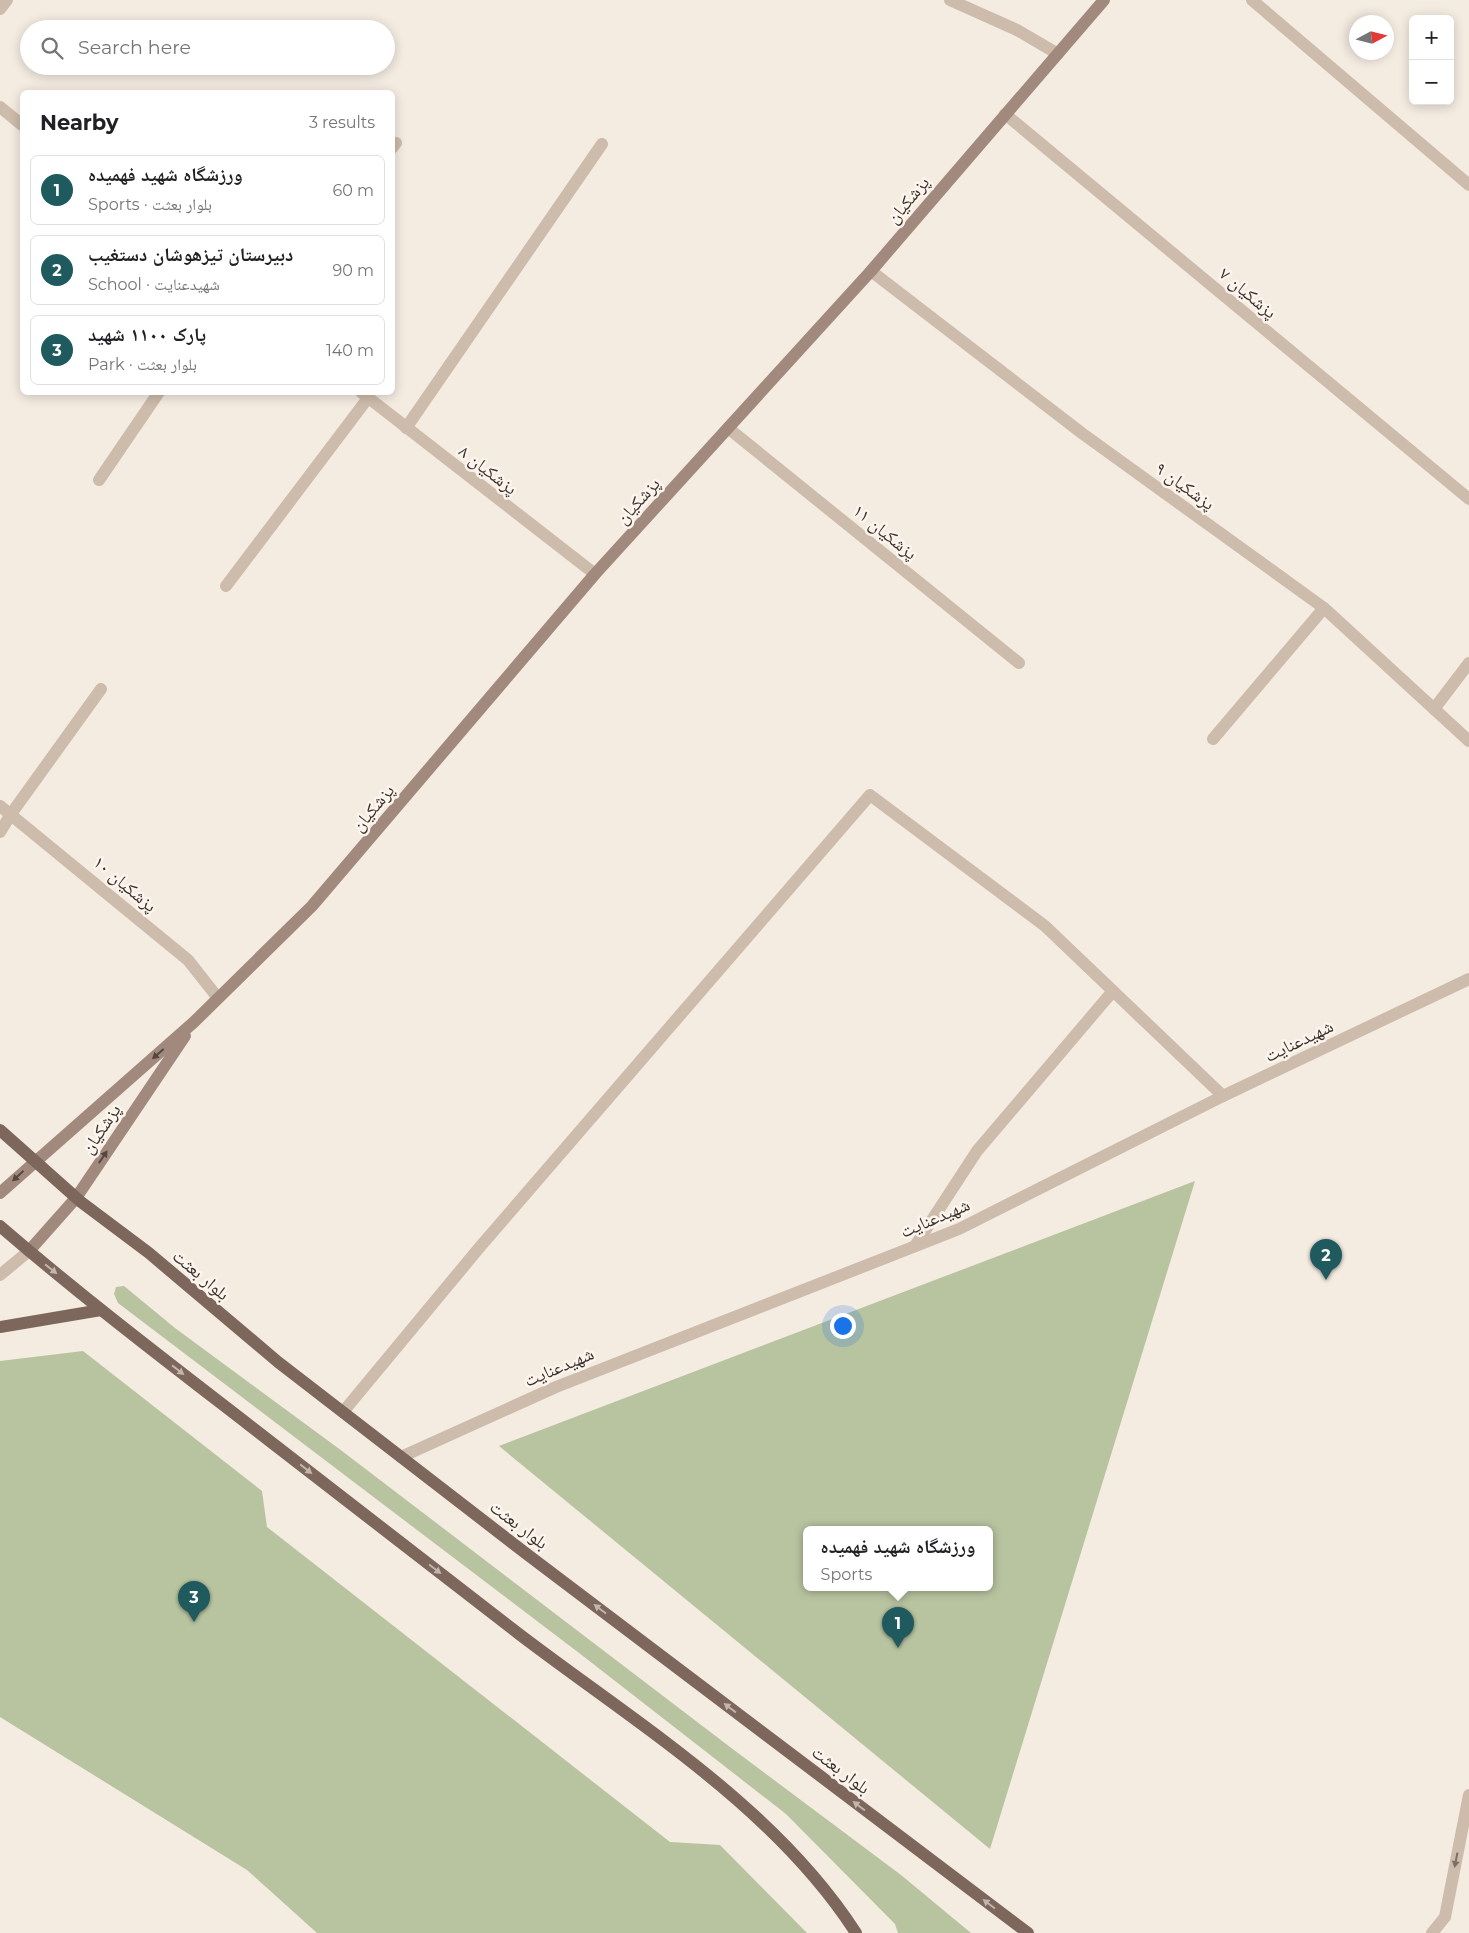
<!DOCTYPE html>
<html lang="en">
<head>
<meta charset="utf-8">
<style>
  body { margin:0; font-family:Montserrat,"Noto Naskh Arabic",sans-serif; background:#f6f6f6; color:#202124 }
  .controls { position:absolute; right:15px; top:15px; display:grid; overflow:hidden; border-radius:8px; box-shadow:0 2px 12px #0003 }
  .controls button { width:45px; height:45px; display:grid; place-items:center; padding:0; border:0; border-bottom:1px solid #e0e0e0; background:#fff; color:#202124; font:25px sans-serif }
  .compass { position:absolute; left:1349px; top:15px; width:45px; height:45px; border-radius:50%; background:#fff; box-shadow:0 2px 12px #0003; rotate:83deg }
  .you { position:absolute; left:842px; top:1325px; width:18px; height:18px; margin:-12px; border:4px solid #fff; border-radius:50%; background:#1a73e8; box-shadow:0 0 0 8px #1a73e833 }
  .badge { display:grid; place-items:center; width:32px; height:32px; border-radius:50%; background:#1f5a5e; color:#fff; font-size:16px; font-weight:700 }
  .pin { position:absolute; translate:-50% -41px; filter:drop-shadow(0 1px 2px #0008) }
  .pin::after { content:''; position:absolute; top:26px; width:18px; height:15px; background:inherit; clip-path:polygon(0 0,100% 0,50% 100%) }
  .popup { position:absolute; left:803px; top:1526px; width:190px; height:65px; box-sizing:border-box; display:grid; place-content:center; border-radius:8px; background:#fff; filter:drop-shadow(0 1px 4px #0005); font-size:16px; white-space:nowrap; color:#757577 }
  .popup b { font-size:19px; color:#202124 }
  .popup::after { content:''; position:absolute; left:50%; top:100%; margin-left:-10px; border:10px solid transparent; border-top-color:#fff }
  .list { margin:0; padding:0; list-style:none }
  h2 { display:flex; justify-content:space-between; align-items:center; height:65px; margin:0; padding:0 20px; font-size:21px }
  h2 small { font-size:16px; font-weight:400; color:#757577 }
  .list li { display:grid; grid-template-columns:32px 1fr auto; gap:15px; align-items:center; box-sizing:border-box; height:70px; margin:0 10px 10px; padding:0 10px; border:1px solid #e0e0e0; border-radius:8px }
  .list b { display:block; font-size:19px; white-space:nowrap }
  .list p { margin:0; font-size:16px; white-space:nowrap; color:#757577 }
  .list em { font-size:16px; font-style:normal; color:#757577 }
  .icon { flex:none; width:28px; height:28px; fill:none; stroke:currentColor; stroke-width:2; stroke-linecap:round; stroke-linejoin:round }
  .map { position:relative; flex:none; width:1469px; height:1933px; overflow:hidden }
  .search { position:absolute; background:#fff; box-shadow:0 2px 12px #0003; left:20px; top:20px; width:375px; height:55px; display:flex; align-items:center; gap:12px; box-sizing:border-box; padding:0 18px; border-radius:28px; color:#757577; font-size:19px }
  .panel { position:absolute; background:#fff; box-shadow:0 2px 12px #0003; left:20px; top:90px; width:375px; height:305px; border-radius:8px }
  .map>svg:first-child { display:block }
  .green { fill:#b8c4a0; fill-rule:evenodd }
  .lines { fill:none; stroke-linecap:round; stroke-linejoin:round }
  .minor { stroke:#cdbbac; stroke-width:12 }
  .tertiary { stroke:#cdbbac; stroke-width:12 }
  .secondary { stroke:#a18a7d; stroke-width:12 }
  .primary { stroke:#7d675c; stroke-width:12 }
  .oneway { fill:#544640 }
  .oneway2 { fill:#c2b5ac }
  .oneway3 { fill:#7d6f65 }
  .labels { text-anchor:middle; stroke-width:5; stroke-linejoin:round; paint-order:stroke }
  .street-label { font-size:18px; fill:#3b302b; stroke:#fbf5ee }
</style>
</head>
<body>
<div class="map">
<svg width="1469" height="1933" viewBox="0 0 1469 1933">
  <rect width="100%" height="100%" fill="#f4ebe1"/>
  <g class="green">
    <path d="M1195,1181L990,1849L499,1446ZM807,1529H989V1587H807Z"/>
    <polygon points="124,1286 175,1328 342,1451 730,1747 901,1875 971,1933 898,1933 895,1924 786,1814 583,1656 118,1303 114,1294 116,1287"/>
    <polygon points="83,1351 262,1491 267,1527 670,1842 720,1845 807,1933 317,1933 247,1870 0,1717 0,1361"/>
  </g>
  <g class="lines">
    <g class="minor">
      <polyline points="950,0 1017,30 1058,54"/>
      <polyline points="1252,0 1469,185"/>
      <polyline points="0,107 22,125"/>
      <polyline points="1005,114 1469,499"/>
      <polyline points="392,148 396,143"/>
      <polyline points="871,271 1083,434 1324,608 1469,741"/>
      <polyline points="361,392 595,574"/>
      <polyline points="406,428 602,144"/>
      <polyline points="728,428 1019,663"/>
      <polyline points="99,480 159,392"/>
      <polyline points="226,586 368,398"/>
      <polyline points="1434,709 1469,663"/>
      <polyline points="1213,739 1324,608"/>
      <polyline points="0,806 188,960 218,998"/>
      <polyline points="0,832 11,814 101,689"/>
      <polyline points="915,1246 977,1151 1113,991"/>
      <polyline points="343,1412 479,1248 870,795 1045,926 1223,1096"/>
    </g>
    <g class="tertiary">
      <polyline points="0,9 7,0"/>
      <polyline points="0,1275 29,1251"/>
      <polyline points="401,1457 556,1387 959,1229 1223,1096 1469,979"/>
      <polyline points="1432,1933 1445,1917 1469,1795"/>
    </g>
    <g class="secondary">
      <polyline points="0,1193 194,1022 312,906 595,574 871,271 1104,0"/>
      <polyline points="29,1251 76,1198 185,1036"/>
    </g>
    <g class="primary">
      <polyline points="0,1130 81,1202 149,1253 278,1362 528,1555 1028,1933"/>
      <path d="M0,1226C81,1296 165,1360 249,1425C339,1495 429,1565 519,1634C637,1724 775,1807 856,1933"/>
      <polyline points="0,1327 101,1310"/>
    </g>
  </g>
  <defs><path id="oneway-solid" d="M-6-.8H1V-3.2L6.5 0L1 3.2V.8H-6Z" transform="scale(1.25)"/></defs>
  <g class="oneway">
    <use href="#oneway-solid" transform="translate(158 1054) rotate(139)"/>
    <use href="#oneway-solid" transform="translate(103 1157) rotate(-56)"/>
    <use href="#oneway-solid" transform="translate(18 1176) rotate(137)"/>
  </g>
  <g class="oneway2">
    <use href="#oneway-solid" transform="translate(51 1269) rotate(38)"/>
    <use href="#oneway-solid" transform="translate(178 1370) rotate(38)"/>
    <use href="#oneway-solid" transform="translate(306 1469) rotate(38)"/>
    <use href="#oneway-solid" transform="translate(435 1569) rotate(37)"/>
    <use href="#oneway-solid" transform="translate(600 1609) rotate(-143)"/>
    <use href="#oneway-solid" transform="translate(730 1708) rotate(-143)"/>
    <use href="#oneway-solid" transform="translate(859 1806) rotate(-143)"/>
    <use href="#oneway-solid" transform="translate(989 1904) rotate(-143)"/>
  </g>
  <use class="oneway3" href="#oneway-solid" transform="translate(1456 1860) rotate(101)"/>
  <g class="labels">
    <g class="street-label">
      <text transform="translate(908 200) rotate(-50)" y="6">پزشکیان</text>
      <text transform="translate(1248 293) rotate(40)" y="6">پزشکیان ۷</text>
      <text transform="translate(488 470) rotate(38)" y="6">پزشکیان ۸</text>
      <text transform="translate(1185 486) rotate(36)" y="6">پزشکیان ۹</text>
      <text transform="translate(638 501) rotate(-48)" y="6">پزشکیان</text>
      <text transform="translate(885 532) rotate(39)" y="6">پزشکیان ۱۱</text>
      <text transform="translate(373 808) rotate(-50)" y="6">پزشکیان</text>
      <text transform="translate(125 884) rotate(40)" y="6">پزشکیان ۱۰</text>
      <text transform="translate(1299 1041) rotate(-26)" y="6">شهیدعنایت</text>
      <text transform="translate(101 1129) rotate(-56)" y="6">پزشکیان</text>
      <text transform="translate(935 1218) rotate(-23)" y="6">شهیدعنایت</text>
      <text transform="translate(201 1275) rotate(40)" y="6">بلوار بعثت</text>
      <text transform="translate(559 1367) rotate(-23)" y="6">شهیدعنایت</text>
      <text transform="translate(519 1525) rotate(37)" y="6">بلوار بعثت</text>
      <text transform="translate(841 1770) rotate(37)" y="6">بلوار بعثت</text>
    </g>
  </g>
</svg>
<div class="controls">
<button>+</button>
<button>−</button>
</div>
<svg class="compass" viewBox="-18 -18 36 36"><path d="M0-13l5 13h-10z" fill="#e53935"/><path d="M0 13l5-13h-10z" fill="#757577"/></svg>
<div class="you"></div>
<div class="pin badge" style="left:898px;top:1648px">1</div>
<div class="popup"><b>ورزشگاه شهید فهمیده</b>Sports</div>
<div class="pin badge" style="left:1326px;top:1280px">2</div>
<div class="pin badge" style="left:194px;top:1622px">3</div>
<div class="search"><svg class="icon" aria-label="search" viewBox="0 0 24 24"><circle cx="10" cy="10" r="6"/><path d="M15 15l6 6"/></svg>Search here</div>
<section class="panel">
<h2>Nearby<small>3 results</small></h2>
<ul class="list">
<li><span class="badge">1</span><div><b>ورزشگاه شهید فهمیده</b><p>Sports · بلوار بعثت</p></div><em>60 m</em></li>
<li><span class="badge">2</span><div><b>دبیرستان تیزهوشان دستغيب</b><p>School · شهیدعنایت</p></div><em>90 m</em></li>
<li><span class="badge">3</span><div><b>پارک ۱۱۰۰ شهید</b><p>Park · بلوار بعثت</p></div><em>140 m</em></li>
</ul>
</section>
</div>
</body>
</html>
